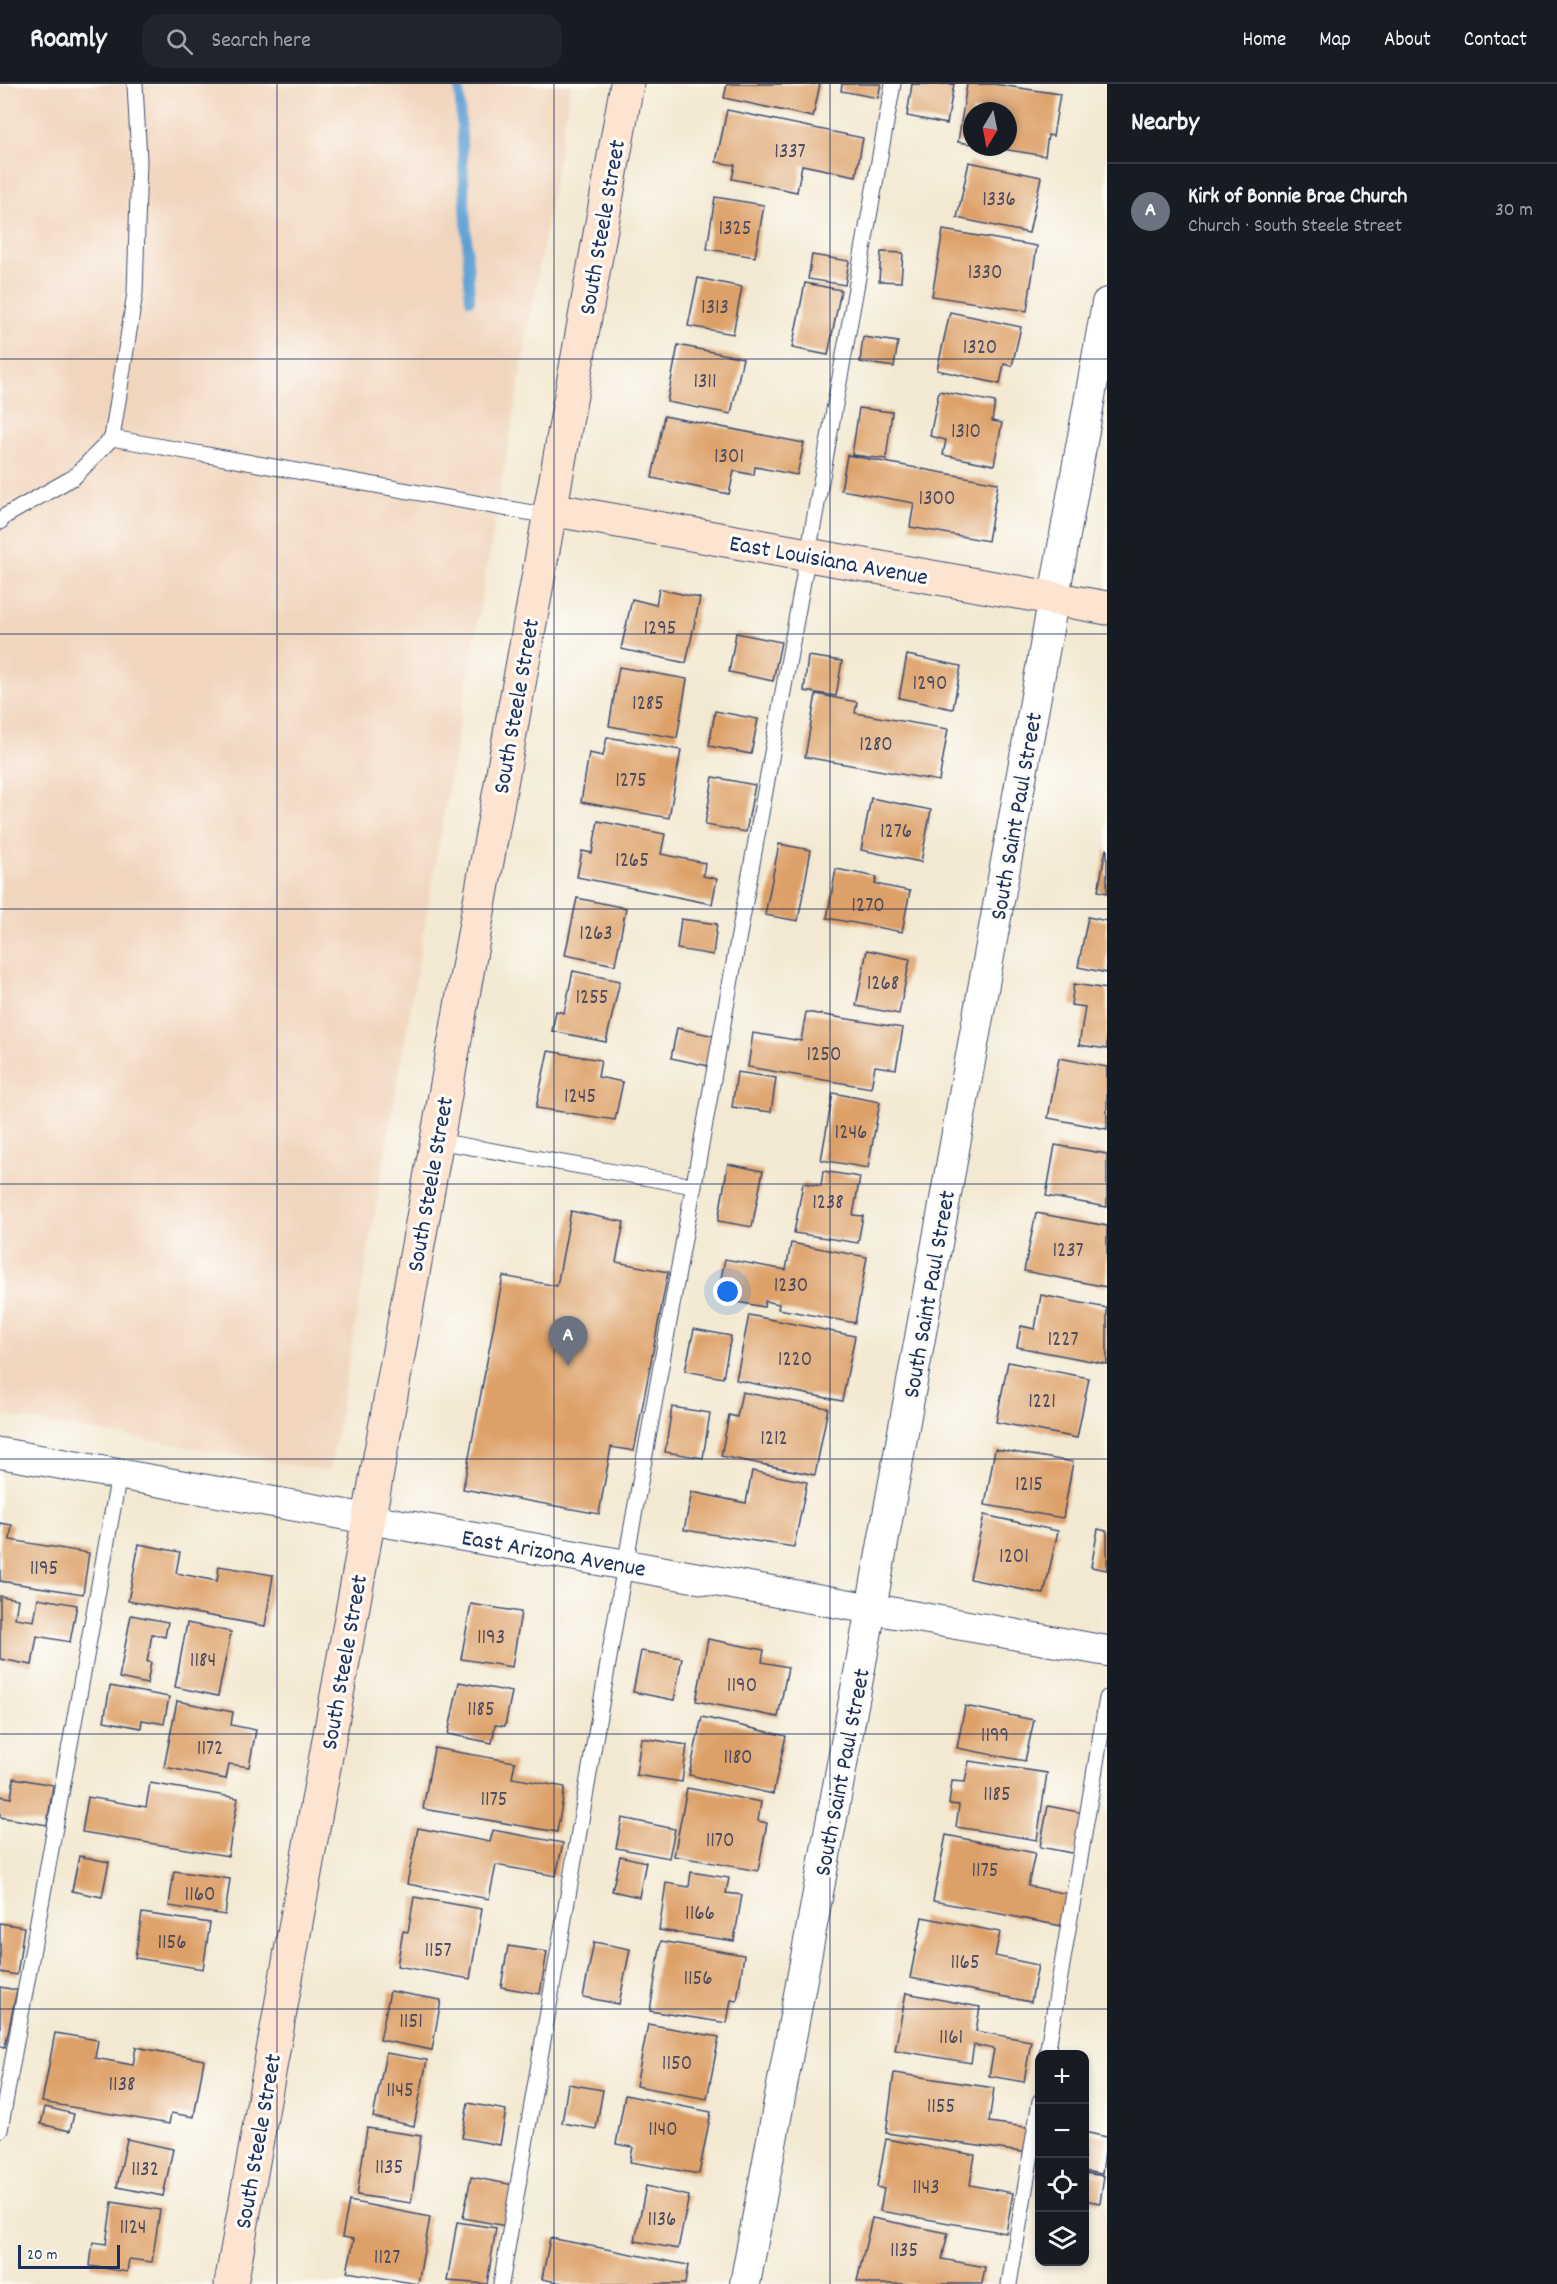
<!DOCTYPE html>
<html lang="en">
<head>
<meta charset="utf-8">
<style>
  body { margin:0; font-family:Dekko,sans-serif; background:#20242c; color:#f1f3f6 }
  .controls { position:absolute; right:18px; bottom:18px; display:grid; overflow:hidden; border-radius:12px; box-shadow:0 3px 9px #0003 }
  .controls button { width:54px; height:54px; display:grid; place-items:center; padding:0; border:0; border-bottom:2px solid #363941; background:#171b24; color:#f1f3f6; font:30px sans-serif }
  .compass { position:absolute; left:963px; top:18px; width:54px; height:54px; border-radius:50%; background:#171b24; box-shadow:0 3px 9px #0003; rotate:190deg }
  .scale { position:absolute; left:18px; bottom:15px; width:102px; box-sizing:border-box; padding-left:6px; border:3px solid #1b2f5e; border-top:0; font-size:16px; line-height:21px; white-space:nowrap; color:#1b2f5e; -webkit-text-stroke:4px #fdfcf7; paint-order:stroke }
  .you { position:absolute; left:728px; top:1208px; width:21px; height:21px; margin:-15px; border:4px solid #fff; border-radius:50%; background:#1a73e8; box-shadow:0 0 0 9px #1a73e833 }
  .badge { display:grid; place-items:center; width:39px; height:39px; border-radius:50%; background:#2563eb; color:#fff; font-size:20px; font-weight:700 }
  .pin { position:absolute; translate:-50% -50px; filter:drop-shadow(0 2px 3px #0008) }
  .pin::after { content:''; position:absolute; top:32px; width:21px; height:18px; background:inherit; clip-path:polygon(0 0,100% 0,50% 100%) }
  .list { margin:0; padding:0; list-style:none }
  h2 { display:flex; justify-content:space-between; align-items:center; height:78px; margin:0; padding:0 24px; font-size:26px }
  h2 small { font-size:20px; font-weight:400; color:#9ea1a6 }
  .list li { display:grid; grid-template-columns:39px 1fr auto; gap:18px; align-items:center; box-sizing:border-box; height:96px; padding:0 24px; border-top:2px solid #363941 }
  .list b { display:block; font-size:22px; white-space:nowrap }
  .list p { margin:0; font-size:20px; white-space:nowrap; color:#9ea1a6 }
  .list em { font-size:20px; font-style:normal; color:#9ea1a6 }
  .icon { flex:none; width:33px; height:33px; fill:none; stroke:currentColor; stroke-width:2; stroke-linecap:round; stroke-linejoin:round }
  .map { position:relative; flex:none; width:1107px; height:2200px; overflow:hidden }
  header { display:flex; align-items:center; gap:36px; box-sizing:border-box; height:84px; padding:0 30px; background:#171b24; border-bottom:2px solid #363941 }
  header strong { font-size:28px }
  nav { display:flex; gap:33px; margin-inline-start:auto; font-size:21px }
  .search { width:420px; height:54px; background:#20242c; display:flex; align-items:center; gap:15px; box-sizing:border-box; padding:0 21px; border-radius:18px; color:#9ea1a6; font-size:22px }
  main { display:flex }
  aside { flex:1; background:#171b24 }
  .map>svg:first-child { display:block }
  .built { fill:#f1d5bd }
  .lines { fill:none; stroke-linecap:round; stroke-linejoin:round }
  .stream { stroke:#5fa0d2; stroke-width:10 }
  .building { fill:#dda068 }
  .lane-casing { stroke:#3b4b6f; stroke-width:17 }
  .street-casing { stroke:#3b4b6f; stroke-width:32 }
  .secondary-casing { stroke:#3b4b6f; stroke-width:35 }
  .lane { stroke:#fff; stroke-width:15 }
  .street { stroke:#fff; stroke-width:30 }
  .secondary { stroke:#fde4d1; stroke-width:33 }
  .grid { fill:none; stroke:#1b2f5e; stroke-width:1.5; stroke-opacity:0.55 }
  .labels { text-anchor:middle; stroke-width:6; stroke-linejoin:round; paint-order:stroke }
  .number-label { font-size:21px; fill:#4c4b60 }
  .street-label { font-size:24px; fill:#1b2f5e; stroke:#fdfcf7 }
</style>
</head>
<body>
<header>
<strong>Roamly</strong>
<div class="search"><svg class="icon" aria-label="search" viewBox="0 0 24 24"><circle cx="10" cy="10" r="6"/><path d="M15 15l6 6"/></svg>Search here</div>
<nav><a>Home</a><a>Map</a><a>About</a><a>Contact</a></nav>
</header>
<main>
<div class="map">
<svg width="1107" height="2200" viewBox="0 0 1107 2200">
  <rect width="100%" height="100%" fill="#fdfcf7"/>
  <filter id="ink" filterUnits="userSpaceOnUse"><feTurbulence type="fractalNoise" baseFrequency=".0167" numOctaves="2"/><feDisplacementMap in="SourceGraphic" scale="12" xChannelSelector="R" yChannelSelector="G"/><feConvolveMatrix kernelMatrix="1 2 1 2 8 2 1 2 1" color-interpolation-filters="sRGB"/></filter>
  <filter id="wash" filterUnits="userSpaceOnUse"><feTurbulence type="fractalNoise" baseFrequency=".008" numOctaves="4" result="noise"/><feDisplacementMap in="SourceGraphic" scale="24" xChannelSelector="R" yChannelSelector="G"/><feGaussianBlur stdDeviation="1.35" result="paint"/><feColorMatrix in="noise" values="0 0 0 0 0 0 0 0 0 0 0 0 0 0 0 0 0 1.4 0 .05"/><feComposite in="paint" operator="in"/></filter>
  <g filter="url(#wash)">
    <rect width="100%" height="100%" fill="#f3e9d2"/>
    <polygon class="built" points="0,0 571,0 330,1387 0,1331"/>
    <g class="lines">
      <polyline class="stream" points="459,0 470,216"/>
    </g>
    <g id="blocks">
      <g class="building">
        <polygon points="727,0 820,0 813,33 724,14"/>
        <polygon points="842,0 881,0 878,14 841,7"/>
        <polygon points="912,0 954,0 947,40 907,32"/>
        <polygon points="967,0 993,0 1060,10 1053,52 1048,51 1045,72 997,64 1008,63 1008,27 972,27 972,60 958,58"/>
        <polygon points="727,26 863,54 856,92 802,81 797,108 732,95 735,81 716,78"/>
        <polygon points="969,78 1041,93 1029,149 957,134"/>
        <polygon points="715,113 764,121 755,173 707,165"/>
        <polygon points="943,146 1037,162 1027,227 932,212"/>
        <polygon points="881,168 903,169 901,198 879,197"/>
        <polygon points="812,171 849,177 845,201 808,195"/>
        <polygon points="698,194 742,203 733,250 688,242"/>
        <polygon points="805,199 841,206 828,271 792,264"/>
        <polygon points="950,228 1021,243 1012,282 1004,280 1000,300 937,286"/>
        <polygon points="863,253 898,258 894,283 860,278"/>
        <polygon points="678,261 743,274 731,330 667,318"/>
        <polygon points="939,307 995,318 992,337 1002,339 994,381 943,371 946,356 930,352"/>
        <polygon points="859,324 892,328 886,375 852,371"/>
        <polygon points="664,332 804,359 797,391 755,383 754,391 734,387 729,410 652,394"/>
        <polygon points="847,371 998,399 988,457 910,443 914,419 841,406"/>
        <polygon points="659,505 700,514 686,579 621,565 632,515 656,521"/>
        <polygon points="736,549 781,558 773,597 729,588"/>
        <polygon points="907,571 961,582 953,625 899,614"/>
        <polygon points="808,572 842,577 836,612 804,607"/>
        <polygon points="619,583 687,595 677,654 609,642"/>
        <polygon points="816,610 857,618 855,629 948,645 939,697 805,673"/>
        <polygon points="715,627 758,635 751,670 709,662"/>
        <polygon points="607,653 681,666 669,734 581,718 589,669 603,672"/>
        <polygon points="713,693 755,701 746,748 705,741"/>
        <polygon points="871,714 931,726 921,778 861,766"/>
        <polygon points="598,737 665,750 661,770 705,779 703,792 717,795 712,820 577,793 582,767 592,769"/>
        <polygon points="779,760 811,766 798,837 765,831"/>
        <polygon points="1106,765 1107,765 1107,809 1098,807"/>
        <polygon points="836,785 877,793 875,800 910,807 902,848 827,834"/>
        <polygon points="577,814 626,824 615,881 565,871"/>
        <polygon points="1088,833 1107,837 1107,889 1078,883"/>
        <polygon points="681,835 717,840 713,871 677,865"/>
        <polygon points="867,866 910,875 899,930 856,922"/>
        <polygon points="573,887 620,897 606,958 552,947 556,927 564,929"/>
        <polygon points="1074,900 1107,905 1107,965 1079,961 1085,923 1071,921"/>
        <polygon points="806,928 903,944 896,985 875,982 871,1004 748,983 753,949 801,957"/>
        <polygon points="677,944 715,952 709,982 671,974"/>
        <polygon points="548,967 601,976 598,993 623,998 615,1036 536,1024"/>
        <polygon points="1059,974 1107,983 1107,1045 1048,1034"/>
        <polygon points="737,988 776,994 771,1028 732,1023"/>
        <polygon points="833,1009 880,1018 868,1084 821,1076"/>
        <polygon points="1055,1061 1107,1070 1107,1123 1046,1112"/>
        <polygon points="728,1080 763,1087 752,1143 718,1137"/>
        <polygon points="823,1087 860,1093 853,1131 863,1132 858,1159 794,1149 803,1099 821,1102"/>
        <polygon points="571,1127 624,1138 616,1178 668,1188 634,1367 611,1363 599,1430 463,1405 503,1192 557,1202"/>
        <polygon points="1036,1129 1107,1142 1107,1203 1024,1187"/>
        <polygon points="791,1159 867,1173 855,1239 778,1225 779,1220 765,1217 764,1223 717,1214 725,1175 786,1186"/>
        <polygon points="1041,1211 1107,1224 1107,1280 1017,1263 1021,1242 1035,1245"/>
        <polygon points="749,1231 855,1252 842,1317 736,1296"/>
        <polygon points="694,1245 731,1252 723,1294 685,1287"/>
        <polygon points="1008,1278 1089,1294 1077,1354 996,1338"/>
        <polygon points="742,1308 828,1324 815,1391 721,1372 729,1331 737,1333"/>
        <polygon points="672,1323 710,1329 703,1374 665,1368"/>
        <polygon points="995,1365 1073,1378 1063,1434 985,1421"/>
        <polygon points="752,1387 807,1398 794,1463 684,1446 692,1408 746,1419"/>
        <polygon points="984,1431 1058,1447 1044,1510 970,1495"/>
        <polygon points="0,1439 12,1441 10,1456 89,1469 83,1510 0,1497"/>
        <polygon points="1098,1445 1107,1447 1107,1486 1091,1483"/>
        <polygon points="139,1460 180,1468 176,1489 217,1497 219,1482 273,1491 265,1542 128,1517"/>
        <polygon points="0,1512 18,1515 15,1534 34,1537 38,1514 77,1521 70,1558 37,1552 32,1581 0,1575"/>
        <polygon points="471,1520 521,1528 512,1583 461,1575"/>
        <polygon points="131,1531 168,1538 165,1553 152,1550 147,1578 151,1578 147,1600 119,1594"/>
        <polygon points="187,1539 231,1548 218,1612 175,1603"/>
        <polygon points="708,1555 764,1566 762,1578 788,1583 778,1633 696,1617"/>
        <polygon points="641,1567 682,1574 674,1616 633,1608"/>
        <polygon points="459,1598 512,1608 505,1642 495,1641 492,1659 448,1650"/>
        <polygon points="110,1602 169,1613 164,1640 142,1636 141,1644 104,1637"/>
        <polygon points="177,1617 233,1628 231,1641 256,1646 249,1683 229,1680 226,1695 164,1683"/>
        <polygon points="965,1622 1034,1636 1025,1677 957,1664"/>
        <polygon points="702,1633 786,1652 773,1710 689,1691"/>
        <polygon points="641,1654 687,1661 682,1698 636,1691"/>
        <polygon points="434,1664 515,1678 512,1694 565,1703 557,1748 423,1725"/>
        <polygon points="969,1677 1047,1689 1037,1756 956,1743 959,1721 949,1720 952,1697 965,1698"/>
        <polygon points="14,1694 53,1701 47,1741 0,1733 0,1712 11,1714"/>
        <polygon points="150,1699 238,1714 228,1772 82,1748 88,1713 146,1723"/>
        <polygon points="687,1704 761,1718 758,1737 767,1739 758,1787 674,1772"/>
        <polygon points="1048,1722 1084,1729 1077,1770 1040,1763"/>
        <polygon points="622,1734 675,1745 669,1774 616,1764"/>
        <polygon points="418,1744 490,1758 493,1746 563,1759 556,1792 496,1781 489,1815 407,1800"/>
        <polygon points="946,1751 1035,1769 1028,1802 1073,1811 1067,1843 933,1817"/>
        <polygon points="79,1772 109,1778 102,1813 72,1807"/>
        <polygon points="620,1772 646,1778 639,1813 612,1807"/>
        <polygon points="174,1787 230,1795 225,1831 169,1822"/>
        <polygon points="691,1788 729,1794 726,1809 742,1811 734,1857 659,1846 666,1799 689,1803"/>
        <polygon points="414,1813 482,1825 470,1895 397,1882 403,1847 408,1848"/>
        <polygon points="142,1829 210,1839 203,1885 135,1874"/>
        <polygon points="922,1833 1000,1848 995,1872 1038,1881 1031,1918 910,1894"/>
        <polygon points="0,1839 24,1843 17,1891 0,1888"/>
        <polygon points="661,1857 744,1871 737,1917 731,1916 727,1939 650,1927"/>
        <polygon points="594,1858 630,1865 619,1920 583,1913"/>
        <polygon points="508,1862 547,1868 540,1910 501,1903"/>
        <polygon points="0,1903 17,1906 5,1963 0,1962"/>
        <polygon points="390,1907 441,1916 432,1966 380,1956"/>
        <polygon points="906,1909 980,1923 976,1947 1031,1957 1024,1998 989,1992 994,1965 974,1961 971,1979 895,1966"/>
        <polygon points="648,1940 719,1953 707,2015 636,2002"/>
        <polygon points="55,1949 98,1956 95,1974 133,1981 136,1963 204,1976 194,2033 171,2029 169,2040 42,2018"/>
        <polygon points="386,1969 427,1976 414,2042 373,2033"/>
        <polygon points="894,1989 994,2004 989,2038 1033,2044 1029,2069 886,2049"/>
        <polygon points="568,2000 603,2006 596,2045 562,2039"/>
        <polygon points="625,2011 711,2028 699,2090 630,2078 633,2063 616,2060"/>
        <polygon points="468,2019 506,2026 500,2061 462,2054"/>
        <polygon points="45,2023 74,2030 70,2047 41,2040"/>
        <polygon points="367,2044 421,2052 411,2119 357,2111"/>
        <polygon points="1084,2048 1107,2053 1102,2090 1084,2087"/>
        <polygon points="127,2055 173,2065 163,2112 117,2103"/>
        <polygon points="886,2055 975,2071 970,2101 1013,2109 1006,2149 880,2127 884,2105 877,2103"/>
        <polygon points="1084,2089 1104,2092 1100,2119 1084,2116"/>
        <polygon points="471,2093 514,2101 506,2142 463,2134"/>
        <polygon points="646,2102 689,2112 678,2165 635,2157"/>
        <polygon points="349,2117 430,2133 418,2200 347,2188 354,2155 342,2153"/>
        <polygon points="112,2118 160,2126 152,2178 129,2175 127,2188 90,2182 93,2158 106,2160"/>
        <polygon points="872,2134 948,2149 942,2175 985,2183 982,2200 870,2200 857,2197"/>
        <polygon points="457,2138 496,2144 487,2200 447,2197"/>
        <polygon points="550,2154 688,2181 685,2200 567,2200 542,2195"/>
      </g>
    </g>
  </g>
  <g filter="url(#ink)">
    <use href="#blocks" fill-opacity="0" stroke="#3b4b6f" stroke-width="1.5"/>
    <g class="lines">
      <g class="lane-casing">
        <g id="lane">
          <polyline points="135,0 139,76 135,209 112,354 549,432"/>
          <polyline points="0,438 5,432 74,393 112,354"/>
          <polyline points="437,1057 694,1102"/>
          <polyline points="1047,1970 1107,1614"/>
          <polyline points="0,2046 119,1391"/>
          <polyline points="501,2200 625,1481 893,0"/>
          <polyline points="1009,2200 1040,2017"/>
        </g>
      </g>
      <g class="street-casing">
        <g id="street">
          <polyline points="0,1369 1107,1567"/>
          <polyline points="745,2200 871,1525 1107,219"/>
        </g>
      </g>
      <g class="secondary-casing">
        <g id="secondary">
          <polyline points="550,425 1107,524"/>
          <polyline points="231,2200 627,0"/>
        </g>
      </g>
      <use href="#lane" class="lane"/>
      <use href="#street" class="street"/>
      <use href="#secondary" class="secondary"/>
    </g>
  </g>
  <path class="grid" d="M277,0V2200M554,0V2200M830,0V2200M0,275H1107M0,550H1107M0,825H1107M0,1100H1107M0,1375H1107M0,1650H1107M0,1925H1107"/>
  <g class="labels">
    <g class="number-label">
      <text x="790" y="73">1337</text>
      <text x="999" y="121">1336</text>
      <text x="735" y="150">1325</text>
      <text x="985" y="194">1330</text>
      <text x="715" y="229">1313</text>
      <text x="980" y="269">1320</text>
      <text x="705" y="303">1311</text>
      <text x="966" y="353">1310</text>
      <text x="729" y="378">1301</text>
      <text x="937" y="420">1300</text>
      <text x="660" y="550">1295</text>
      <text x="930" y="605">1290</text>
      <text x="648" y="625">1285</text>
      <text x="876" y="666">1280</text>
      <text x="631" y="702">1275</text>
      <text x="896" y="753">1276</text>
      <text x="632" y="782">1265</text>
      <text x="868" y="827">1270</text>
      <text x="596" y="855">1263</text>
      <text x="883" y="905">1268</text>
      <text x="592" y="919">1255</text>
      <text x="824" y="976">1250</text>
      <text x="580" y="1018">1245</text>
      <text x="851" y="1054">1246</text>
      <text x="828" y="1124">1238</text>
      <text x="1068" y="1172">1237</text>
      <text x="791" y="1207">1230</text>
      <text x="1063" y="1261">1227</text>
      <text x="795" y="1281">1220</text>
      <text x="1042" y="1323">1221</text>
      <text x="774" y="1360">1212</text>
      <text x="1029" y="1406">1215</text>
      <text x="1014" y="1478">1201</text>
      <text x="44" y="1490">1195</text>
      <text x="491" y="1559">1193</text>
      <text x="203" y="1582">1184</text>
      <text x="742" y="1607">1190</text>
      <text x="481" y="1631">1185</text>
      <text x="995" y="1657">1199</text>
      <text x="210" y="1670">1172</text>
      <text x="738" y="1679">1180</text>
      <text x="997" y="1716">1185</text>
      <text x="494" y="1721">1175</text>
      <text x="720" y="1762">1170</text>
      <text x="985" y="1792">1175</text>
      <text x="200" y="1816">1160</text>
      <text x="700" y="1835">1166</text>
      <text x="172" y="1864">1156</text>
      <text x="438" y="1872">1157</text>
      <text x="965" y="1884">1165</text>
      <text x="698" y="1900">1156</text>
      <text x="411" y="1943">1151</text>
      <text x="951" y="1959">1161</text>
      <text x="677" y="1985">1150</text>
      <text x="122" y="2006">1138</text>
      <text x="400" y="2012">1145</text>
      <text x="941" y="2028">1155</text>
      <text x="663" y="2051">1140</text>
      <text x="389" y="2089">1135</text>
      <text x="145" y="2091">1132</text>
      <text x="926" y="2109">1143</text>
      <text x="662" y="2141">1136</text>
      <text x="133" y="2149">1124</text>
      <text x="904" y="2172">1135</text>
      <text x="387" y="2179">1127</text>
    </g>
    <g class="street-label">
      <text transform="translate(601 143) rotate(-80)" y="8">South Steele Street</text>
      <text transform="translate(829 475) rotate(10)" y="8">East Louisiana Avenue</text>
      <text transform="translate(515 622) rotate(-80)" y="8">South Steele Street</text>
      <text transform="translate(1015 732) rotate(-80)" y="8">South Saint Paul Street</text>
      <text transform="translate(429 1100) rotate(-80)" y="8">South Steele Street</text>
      <text transform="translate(928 1210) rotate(-80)" y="8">South Saint Paul Street</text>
      <text transform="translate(554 1468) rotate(10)" y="8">East Arizona Avenue</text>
      <text transform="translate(343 1578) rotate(-80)" y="8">South Steele Street</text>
      <text transform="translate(841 1688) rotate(-79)" y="8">South Saint Paul Street</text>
      <text transform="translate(257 2057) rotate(-80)" y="8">South Steele Street</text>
    </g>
  </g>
</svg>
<div class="controls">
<button>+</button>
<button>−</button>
<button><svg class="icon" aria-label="locate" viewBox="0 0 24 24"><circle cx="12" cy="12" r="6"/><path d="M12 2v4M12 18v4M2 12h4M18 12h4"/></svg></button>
<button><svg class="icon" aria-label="layers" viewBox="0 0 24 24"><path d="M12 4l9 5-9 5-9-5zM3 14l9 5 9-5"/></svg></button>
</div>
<svg class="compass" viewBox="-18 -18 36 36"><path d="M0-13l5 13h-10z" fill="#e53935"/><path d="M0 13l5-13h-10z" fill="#9ea1a6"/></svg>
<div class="scale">20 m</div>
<div class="you"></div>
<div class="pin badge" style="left:568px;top:1282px;background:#6b7280">A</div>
</div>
<aside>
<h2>Nearby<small></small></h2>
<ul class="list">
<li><span class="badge" style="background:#6b7280">A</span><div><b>Kirk of Bonnie Brae Church</b><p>Church · South Steele Street</p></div><em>30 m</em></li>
</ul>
</aside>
</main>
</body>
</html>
